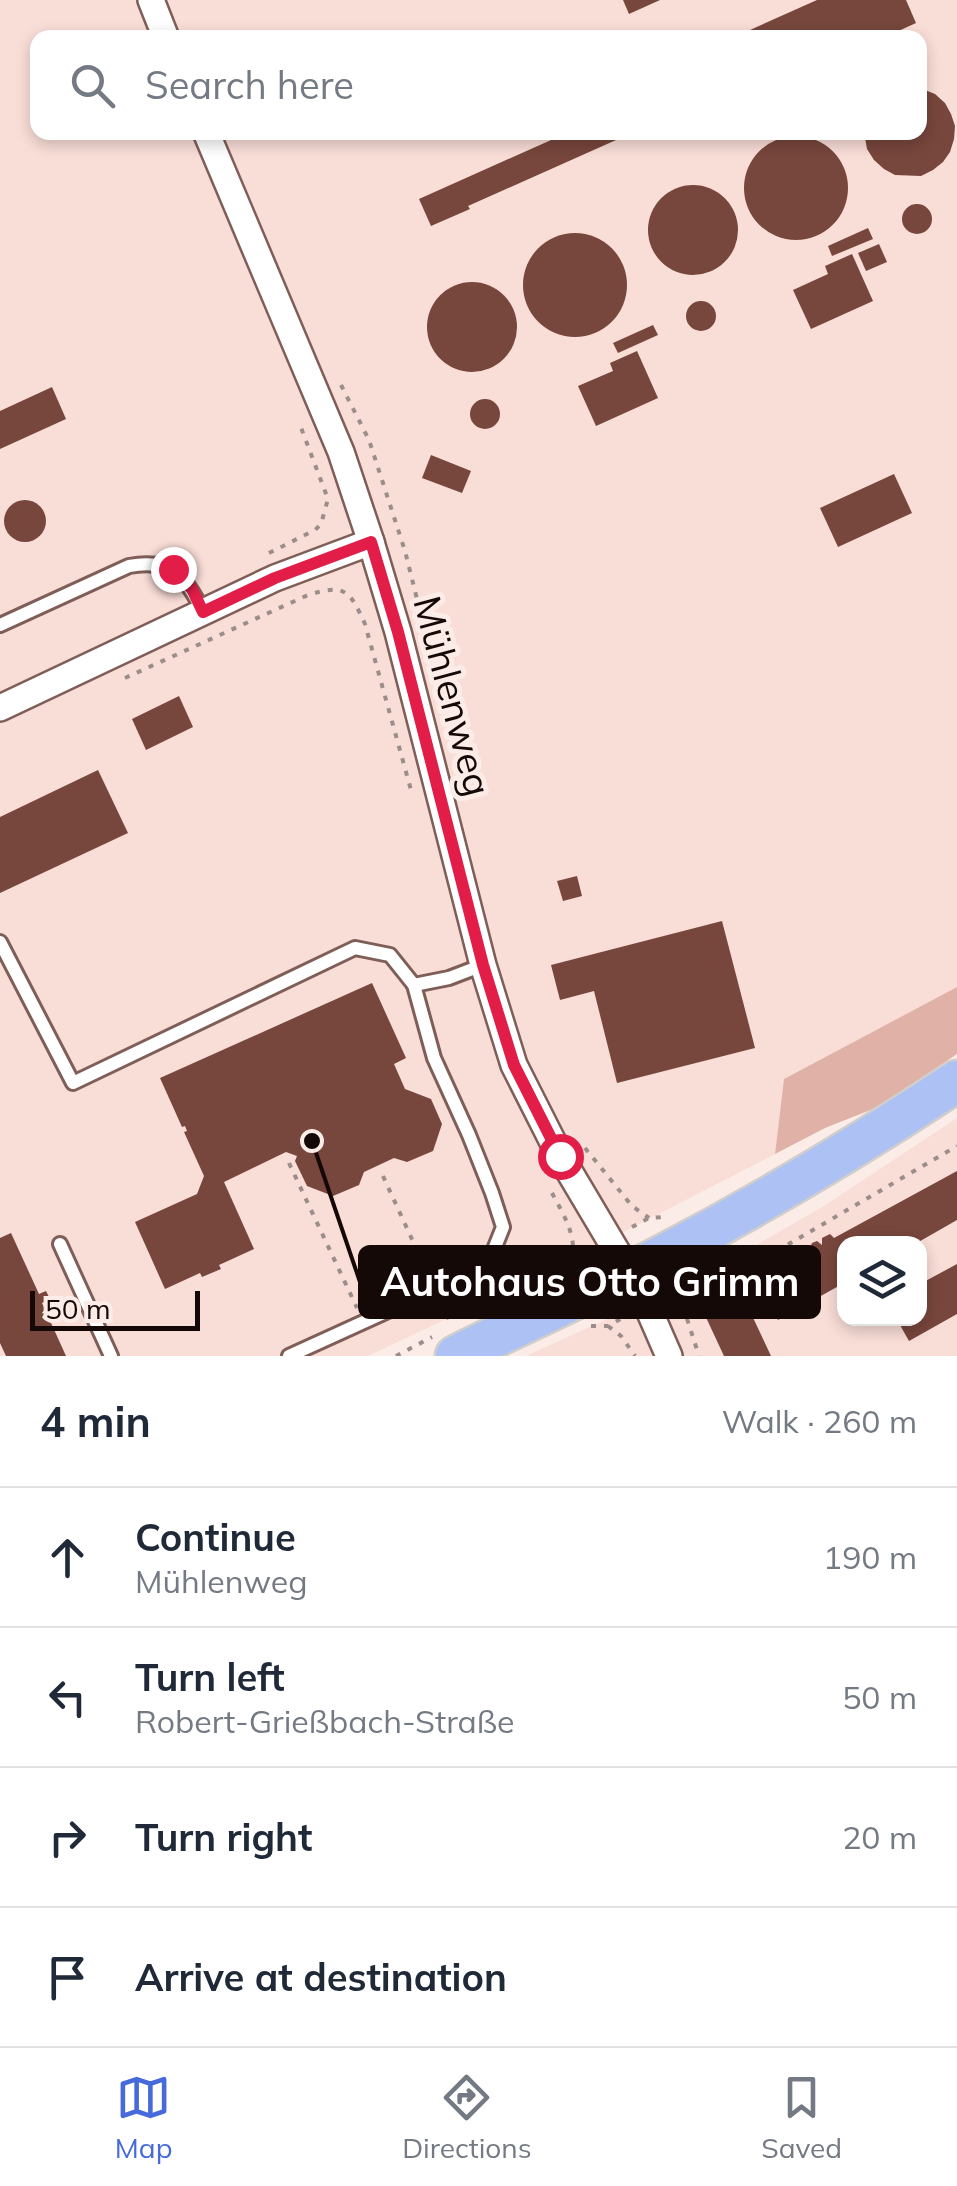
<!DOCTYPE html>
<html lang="en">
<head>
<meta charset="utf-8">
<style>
  body { margin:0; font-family:Mulish,sans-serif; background:#f6f6f7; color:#1f2937 }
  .controls { position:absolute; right:30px; bottom:30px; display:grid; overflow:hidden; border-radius:20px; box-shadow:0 5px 15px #0003 }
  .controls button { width:90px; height:90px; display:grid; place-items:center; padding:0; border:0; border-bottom:2px solid #e0e1e3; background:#fff; color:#1f2937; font:50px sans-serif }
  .scale { position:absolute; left:30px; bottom:25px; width:170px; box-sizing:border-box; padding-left:10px; border:5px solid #150907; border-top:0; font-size:28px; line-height:35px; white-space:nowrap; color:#150907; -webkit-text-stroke:8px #fcece8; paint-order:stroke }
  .stop { position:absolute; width:30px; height:30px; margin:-22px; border:8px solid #e11d48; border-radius:50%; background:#fff }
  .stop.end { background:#e11d48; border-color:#fff; box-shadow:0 2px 10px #0008 }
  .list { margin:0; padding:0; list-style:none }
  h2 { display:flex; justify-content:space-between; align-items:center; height:130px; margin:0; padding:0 40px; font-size:42px }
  h2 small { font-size:32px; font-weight:400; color:#747a83 }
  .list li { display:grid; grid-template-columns:65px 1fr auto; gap:30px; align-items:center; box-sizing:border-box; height:140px; padding:0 40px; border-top:2px solid #e0e1e3 }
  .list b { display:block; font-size:38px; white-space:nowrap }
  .list p { margin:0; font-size:32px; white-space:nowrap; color:#747a83 }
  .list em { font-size:32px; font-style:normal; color:#747a83 }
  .icon { flex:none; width:55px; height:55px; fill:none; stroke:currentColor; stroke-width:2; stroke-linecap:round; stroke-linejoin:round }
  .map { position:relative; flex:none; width:957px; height:1356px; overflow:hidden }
  .search { position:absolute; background:#fff; box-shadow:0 5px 15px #0003; left:30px; right:30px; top:30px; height:110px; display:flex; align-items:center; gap:25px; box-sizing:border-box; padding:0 35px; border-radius:20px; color:#747a83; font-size:38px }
  .sheet { height:690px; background:#fff }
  nav { display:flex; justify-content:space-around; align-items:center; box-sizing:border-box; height:140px; border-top:2px solid #e0e1e3; background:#fff; font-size:28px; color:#747a83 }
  nav a { display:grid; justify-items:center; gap:5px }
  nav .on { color:#4669dc }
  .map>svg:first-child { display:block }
  .built { fill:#f9ddd7; fill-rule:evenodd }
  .green { fill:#e0b1a6 }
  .building { fill:#77463c }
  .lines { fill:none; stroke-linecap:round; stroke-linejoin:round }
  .lane-casing { stroke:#7f5e57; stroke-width:18 }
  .street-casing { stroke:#7f5e57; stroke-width:30 }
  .primary-casing { stroke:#d0cecd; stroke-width:45 }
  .path { stroke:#9b8d8a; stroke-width:4; stroke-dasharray:5 8; stroke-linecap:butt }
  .lane { stroke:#fff; stroke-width:12 }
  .street { stroke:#fff; stroke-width:25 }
  .primary { stroke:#adc1f4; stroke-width:40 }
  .route { stroke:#e11d48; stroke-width:12 }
  .labels { text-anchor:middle; stroke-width:10; stroke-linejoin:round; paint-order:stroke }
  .street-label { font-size:38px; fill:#150907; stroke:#fcece8 }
  .leader { fill:none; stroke:#150907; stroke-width:4 }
  .callout-dot { fill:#150907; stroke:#fcece8; stroke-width:4 }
  .callout { fill:#150907; stroke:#150907; stroke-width:4 }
  .callout-label { font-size:40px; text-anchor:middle; font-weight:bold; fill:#fff }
</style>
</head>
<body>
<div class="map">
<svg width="957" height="1356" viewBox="0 0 957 1356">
  <rect width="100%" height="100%" fill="#fcece8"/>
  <g class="built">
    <path d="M0,0H957V987L784,1079L775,1154L546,1272L368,1356H0ZM38,38H920V132H38Z"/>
    <path d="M957,1118V1356H526L702,1276L824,1206ZM844,1244H920V1318H844Z"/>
  </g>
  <polygon class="green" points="957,987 957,1054 878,1107 825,1128 775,1154 784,1079"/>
  <g class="building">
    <polygon points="623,0 660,0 629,14"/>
    <polygon points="817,0 906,0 916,23 883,38 743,38 741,34"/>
    <polygon points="920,88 935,94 945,103 951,114 955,126 954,139 950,152 943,162 933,170 921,176 895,175 884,169 874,160 867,149 864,132 920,132"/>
    <polygon points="569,132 634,132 468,206 470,209 431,226 419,199"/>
    <circle cx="796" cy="188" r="52"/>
    <circle cx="693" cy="230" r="45"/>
    <circle cx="917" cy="219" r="15"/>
    <polygon points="868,228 873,239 832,256 828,246"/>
    <circle cx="575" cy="285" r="52"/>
    <polygon points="879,244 887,262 866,271 858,253"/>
    <polygon points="852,254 873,301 811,329 793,290 828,274 825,266"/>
    <circle cx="472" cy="327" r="45"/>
    <circle cx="701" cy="316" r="15"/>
    <polygon points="653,325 658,335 618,353 613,343"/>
    <polygon points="637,351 658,398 596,426 578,386 613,371 610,363"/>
    <polygon points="52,387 66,419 0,449 0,411"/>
    <circle cx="485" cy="414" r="15"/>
    <polygon points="431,455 471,471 462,493 422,478"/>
    <polygon points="894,474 912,513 838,547 820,508"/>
    <circle cx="25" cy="521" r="21"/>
    <polygon points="179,696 193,727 146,750 132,719"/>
    <polygon points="98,770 128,833 0,893 0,817"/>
    <polygon points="577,876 582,896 563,901 557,881"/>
    <polygon points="722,921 755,1048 617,1083 594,991 560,1000 551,965"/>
    <polygon points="372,983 406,1058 394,1064 405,1089 431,1099 442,1124 433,1151 407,1162 394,1158 364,1172 359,1185 333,1196 307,1186 295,1161 297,1156 286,1152 224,1182 254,1249 219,1265 221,1269 202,1277 200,1273 165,1289 135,1222 197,1194 204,1176 184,1132 187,1131 185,1126 182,1127 160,1078"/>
    <polygon points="957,1171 957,1220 915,1244 844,1244 844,1283 778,1320 766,1299 748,1307 771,1356 724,1356 703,1311 771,1281 783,1304 812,1287 802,1269 795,1272 791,1268 791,1264 801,1257 799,1250 807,1246 810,1248 812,1243 817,1241 822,1245 822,1238 830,1234 834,1238"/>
    <polygon points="11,1233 39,1294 46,1291 50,1299 42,1303 66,1356 6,1356 0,1343 0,1238"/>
    <polygon points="957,1264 957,1314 909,1341 896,1318 920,1318 920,1284"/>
  </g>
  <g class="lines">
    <g class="lane-casing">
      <g id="lane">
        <path d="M0,625L129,566C171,558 186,576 203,612"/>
        <polyline points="0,942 73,1083 355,948 390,955 414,985"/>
        <polyline points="60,1244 111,1356"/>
        <polyline points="289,1356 412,1300 489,1262 503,1227 492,1193 469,1135 434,1058 414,985 449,978 483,965"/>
      </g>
    </g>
    <g class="street-casing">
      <g id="street">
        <polyline points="151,0 166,38"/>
        <polyline points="206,132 341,452 371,542 398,632 483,965 514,1065 560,1156 642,1294 669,1356"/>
        <polyline points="0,708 275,578 371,542"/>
      </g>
    </g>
    <g class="primary-casing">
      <path id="primary" d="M456,1356C524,1322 594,1291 662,1256C763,1203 862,1144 957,1081"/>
    </g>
    <g class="path">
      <polyline points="341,385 369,440 405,551 425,631"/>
      <polyline points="269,553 315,530 321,524 328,499 300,425"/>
      <path d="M125,678L308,595C345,584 349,589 365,624L411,790"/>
      <polyline points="585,1148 632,1206 649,1218"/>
      <polyline points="289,1163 357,1308"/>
      <polyline points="383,1176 427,1272"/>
      <path d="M552,1193C563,1214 577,1235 572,1259"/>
      <polyline points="632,1227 649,1218 665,1217"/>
      <polyline points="564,1268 572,1259 588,1250"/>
      <polyline points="679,1294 699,1356"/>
      <polyline points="668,1295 679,1290 688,1279"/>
      <polyline points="671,1298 710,1290 957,1146"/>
      <polyline points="441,1303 452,1326"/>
      <polyline points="591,1326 608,1326 624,1317"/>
      <polyline points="608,1326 621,1336 635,1356"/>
      <polyline points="396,1356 432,1337"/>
    </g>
    <use href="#lane" class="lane"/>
    <use href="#street" class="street"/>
    <use href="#primary" class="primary"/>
  </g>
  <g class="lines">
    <polyline class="route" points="173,569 192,589 203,612 275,578 371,542 398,632 483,965 514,1065 560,1156"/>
  </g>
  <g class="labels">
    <g class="street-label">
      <text transform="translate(452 696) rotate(75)" y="13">Mühlenweg</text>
    </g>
  </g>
  <path class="leader" d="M312 1141L360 1282"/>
  <circle class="callout-dot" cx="312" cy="1141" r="10"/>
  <rect class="callout" x="360" y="1247" width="459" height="70" rx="10"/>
  <g class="callout-label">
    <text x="590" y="1296">Autohaus Otto Grimm</text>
  </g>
</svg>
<div class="controls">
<button><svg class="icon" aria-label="layers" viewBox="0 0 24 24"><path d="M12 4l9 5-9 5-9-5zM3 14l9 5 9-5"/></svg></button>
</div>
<div class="scale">50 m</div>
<div class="stop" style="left:560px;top:1156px"></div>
<div class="stop end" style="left:173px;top:569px"></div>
<div class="search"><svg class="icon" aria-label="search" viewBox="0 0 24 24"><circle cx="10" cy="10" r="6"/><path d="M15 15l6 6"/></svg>Search here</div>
</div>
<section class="sheet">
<h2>4 min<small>Walk · 260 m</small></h2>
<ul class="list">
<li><svg class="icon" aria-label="ahead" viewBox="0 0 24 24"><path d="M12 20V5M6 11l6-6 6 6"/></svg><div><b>Continue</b><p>Mühlenweg</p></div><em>190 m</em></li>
<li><svg class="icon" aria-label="left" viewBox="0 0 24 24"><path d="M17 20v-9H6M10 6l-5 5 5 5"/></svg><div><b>Turn left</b><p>Robert-Grießbach-Straße</p></div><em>50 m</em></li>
<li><svg class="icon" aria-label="right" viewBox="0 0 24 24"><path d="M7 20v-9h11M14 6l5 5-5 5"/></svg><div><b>Turn right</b></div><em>20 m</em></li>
<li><svg class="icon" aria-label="arrive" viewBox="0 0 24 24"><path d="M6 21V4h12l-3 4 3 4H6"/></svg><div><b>Arrive at destination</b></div></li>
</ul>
</section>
<nav>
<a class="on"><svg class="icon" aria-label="map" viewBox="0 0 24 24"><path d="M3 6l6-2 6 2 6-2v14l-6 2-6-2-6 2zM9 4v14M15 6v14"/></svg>Map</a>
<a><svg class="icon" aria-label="directions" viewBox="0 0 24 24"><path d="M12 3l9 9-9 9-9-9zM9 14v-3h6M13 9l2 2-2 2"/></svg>Directions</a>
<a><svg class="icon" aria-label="saved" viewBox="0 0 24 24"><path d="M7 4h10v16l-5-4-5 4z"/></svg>Saved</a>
</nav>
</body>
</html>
